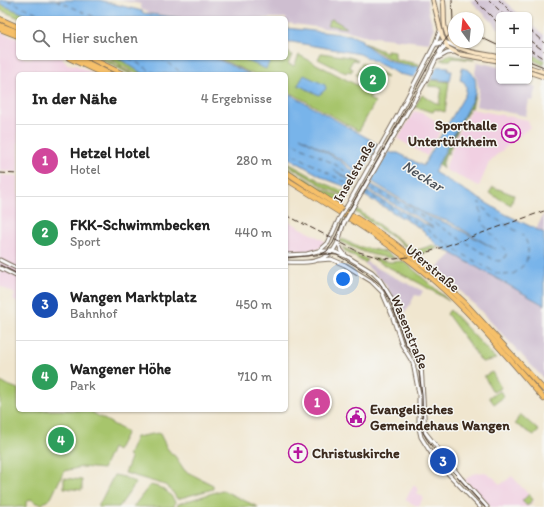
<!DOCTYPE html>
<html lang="de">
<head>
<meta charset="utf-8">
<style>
  body { margin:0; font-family:Itim,sans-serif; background:#f6f6f6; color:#222 }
  .controls { position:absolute; right:12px; top:12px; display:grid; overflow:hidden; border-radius:6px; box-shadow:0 1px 3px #0004 }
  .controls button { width:36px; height:36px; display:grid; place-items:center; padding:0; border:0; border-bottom:1px solid #e0e0e0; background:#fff; color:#222; font:20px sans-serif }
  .compass { position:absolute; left:448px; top:12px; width:36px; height:36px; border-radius:50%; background:#fff; box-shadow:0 1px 3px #0004; rotate:345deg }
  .you { position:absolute; left:343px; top:279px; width:14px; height:14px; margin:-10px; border:3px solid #fff; border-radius:50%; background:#1a73e8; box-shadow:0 0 0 6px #1a73e833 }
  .badge { display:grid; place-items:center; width:26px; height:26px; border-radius:50%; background:#b5179e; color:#fff; font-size:13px; font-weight:700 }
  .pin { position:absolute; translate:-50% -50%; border:2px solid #fff; box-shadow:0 1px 4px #0006 }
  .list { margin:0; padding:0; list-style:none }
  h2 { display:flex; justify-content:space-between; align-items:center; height:52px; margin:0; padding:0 16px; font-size:17px }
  h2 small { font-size:13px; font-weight:400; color:#767676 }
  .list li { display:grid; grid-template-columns:26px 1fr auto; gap:12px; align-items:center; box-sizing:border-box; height:72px; padding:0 16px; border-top:1px solid #e0e0e0 }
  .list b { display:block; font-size:15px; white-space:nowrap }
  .list p { margin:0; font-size:13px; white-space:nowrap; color:#767676 }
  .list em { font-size:13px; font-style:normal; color:#767676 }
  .icon { flex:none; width:22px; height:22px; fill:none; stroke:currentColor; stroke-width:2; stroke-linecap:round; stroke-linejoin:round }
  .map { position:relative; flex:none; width:544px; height:507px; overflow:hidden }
  .search { position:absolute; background:#fff; box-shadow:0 1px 3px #0004; left:16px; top:16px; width:272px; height:44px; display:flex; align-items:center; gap:10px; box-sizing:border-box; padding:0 14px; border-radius:6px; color:#767676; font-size:15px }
  .panel { position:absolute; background:#fff; box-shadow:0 1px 3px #0004; left:16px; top:72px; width:272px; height:340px; border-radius:6px }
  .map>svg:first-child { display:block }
  .built { fill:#f1d0e2 }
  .industrial { fill:#cebed0 }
  .green { fill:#a7c56c; stroke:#717845 }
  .forest { fill:#85aa60; stroke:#606a3f }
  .water { fill:#78b4ea; stroke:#5a6f84; fill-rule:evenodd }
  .pier { fill:#f0e6cf }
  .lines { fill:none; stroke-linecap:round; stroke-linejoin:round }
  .ferry { stroke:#4d535b; stroke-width:1; stroke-dasharray:5 4; stroke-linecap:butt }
  .tertiary-casing { stroke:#7a6c5c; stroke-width:5 }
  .secondary-casing { stroke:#7a6c5c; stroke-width:5.5 }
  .trunk-casing { stroke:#7a6c5c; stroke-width:6 }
  .tertiary { stroke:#fff; stroke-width:3 }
  .secondary { stroke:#fbe6c4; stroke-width:3.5 }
  .trunk { stroke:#f6c06b; stroke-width:4.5 }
  .tram { stroke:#3b2a1e; stroke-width:1 }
  .rail { stroke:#3b2a1e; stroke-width:1; stroke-dasharray:6 3; stroke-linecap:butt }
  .tertiary-bridge-casing { stroke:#7a6c5c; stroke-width:5; stroke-linecap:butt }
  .tertiary-bridge { stroke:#fff; stroke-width:3 }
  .labels { text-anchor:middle; stroke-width:3; stroke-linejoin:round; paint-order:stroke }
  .poi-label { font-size:14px; font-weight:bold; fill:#3b2a1e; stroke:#f6f6f2; text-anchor:start }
  .street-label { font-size:14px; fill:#3b2a1e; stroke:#f6f6f2 }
  .water-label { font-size:15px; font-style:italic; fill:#4d535b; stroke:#f6f6f2 }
</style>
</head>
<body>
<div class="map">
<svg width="544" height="507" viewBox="0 0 544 507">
  <rect width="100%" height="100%" fill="#f6f6f2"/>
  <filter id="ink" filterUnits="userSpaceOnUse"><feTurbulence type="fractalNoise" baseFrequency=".025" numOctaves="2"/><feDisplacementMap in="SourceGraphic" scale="8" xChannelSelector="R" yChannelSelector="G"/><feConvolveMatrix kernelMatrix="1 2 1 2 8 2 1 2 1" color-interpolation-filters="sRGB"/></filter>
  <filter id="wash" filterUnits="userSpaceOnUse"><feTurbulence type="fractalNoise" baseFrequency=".012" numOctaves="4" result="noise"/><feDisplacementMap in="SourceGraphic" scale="16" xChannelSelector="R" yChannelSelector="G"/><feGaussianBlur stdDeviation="0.9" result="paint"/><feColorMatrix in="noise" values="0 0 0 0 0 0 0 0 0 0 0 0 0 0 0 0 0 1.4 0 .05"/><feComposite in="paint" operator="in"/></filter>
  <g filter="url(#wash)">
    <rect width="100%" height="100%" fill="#f0e6cf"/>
    <g class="built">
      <polygon points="0,32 18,39 18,58 62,58 67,64 76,65 95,74 18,74 18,172 0,171"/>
      <polygon points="471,109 528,120 530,127 493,158 489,163 479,186 445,170 451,151 453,150 452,144"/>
      <polygon points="414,111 425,114 443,126 427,156 398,139"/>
      <polygon points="0,175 18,176 18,303 13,300 15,294 0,286"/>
      <polygon points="286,220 325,241 321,247 316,250 308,252 286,254"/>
      <polygon points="484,472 494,478 500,485 512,476 534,501 528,507 491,507 465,480 472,474"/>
      <polygon points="414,485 419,490 417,493 423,497 419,507 405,500"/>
    </g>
    <g class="industrial">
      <polygon points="119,0 427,0 429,14 434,29 429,43 366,36 353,32 286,23 286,18 187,18 147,13 148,11 142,10 140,4"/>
      <polygon points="470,0 503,0 520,15 499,15 499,29"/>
      <polygon points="529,23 544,35 544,60 529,53"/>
      <polygon points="477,62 499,67 499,81 518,81 537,87 533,101 529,100 526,116 476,106 479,89 475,73"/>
      <polygon points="543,215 544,215 544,233 536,230"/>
      <polygon points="453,253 544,305 544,379 477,307 437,268"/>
      <polygon points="366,262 394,277 423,291 420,296 415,295 407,310 400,316 396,302 385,284 365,264"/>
    </g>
    <g class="green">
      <polygon points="0,4 32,17 34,18 19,18 0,10"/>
      <polygon points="332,19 346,27 346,28 327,25 330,20"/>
      <polygon points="362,42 387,53 387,50 395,51 395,58 398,60 419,64 419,67 401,64 388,58"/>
      <polygon points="286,51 292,55 288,64 294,66 299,55 372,93 369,99 375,102 359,131 286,90 286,74 253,74 218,58 286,58"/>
      <polygon points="321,53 349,57 358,60 357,61 353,60 349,67 353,69 351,72 348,71 346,73 318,59"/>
      <polygon points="529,53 544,60 544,65 529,58"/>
      <polygon points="448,55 474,59 474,60 454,58 450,60 440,60"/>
      <polygon points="98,58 104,58 133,74 130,74"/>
      <polygon points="108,58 118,58 143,74 137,74"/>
      <polygon points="362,63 387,76 386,78 366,68 361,78 356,75"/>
      <polygon points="431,80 449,82 445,112 435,109 433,112 415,107 422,95 439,105 442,87 428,86"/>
      <polygon points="286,162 324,183 350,194 348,197 328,189 286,164"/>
      <polygon points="286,167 325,190 347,199 343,205 286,169"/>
      <polygon points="493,187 514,195 511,205 489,193"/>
      <polygon points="355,208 415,251 433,245 438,248 418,255 354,211"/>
      <path d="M342,239L356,246L386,252L395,258C375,257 358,251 340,241Z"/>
      <polygon points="342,247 368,260 365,263 346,252"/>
      <polygon points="371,258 390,262 404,261 449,301 421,284"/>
      <polygon points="450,310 496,359 482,362 447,314"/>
      <polygon points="492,372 501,388 493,392 484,376"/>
      <polygon points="0,382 18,389 18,410 91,410 93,413 127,432 117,451 112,448 103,469 82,467 64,471 51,498 42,504 36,503 31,499 26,502 26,507 0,507"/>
      <polygon points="500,391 504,397 494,404 489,397"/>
      <polygon points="520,414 539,431 534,435 515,424"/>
      <polygon points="158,433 160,434 167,448 172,454 175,456 185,471 213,485 213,489 177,499 172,491 165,485 125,473 131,458 128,456 136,437"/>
      <polygon points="114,475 124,477 136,483 119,507 98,507"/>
      <polygon points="64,478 82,480 82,490 64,488"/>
      <path d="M150,485C162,487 169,491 175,502L174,507H133Z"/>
      <polygon points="222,490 258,507 177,507 178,504"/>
      <polygon points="529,494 533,500 527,506 522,501"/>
    </g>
    <path class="forest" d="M475,94L472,108H470C465,117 459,126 455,136C452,142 451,148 448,154L446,153L442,166L443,169L438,164Z"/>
    <g class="water">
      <polygon points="0,0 99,0 142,11 143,13 182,18 34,18 0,4"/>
      <path d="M286,28L350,35L362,40V42C373,51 388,62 402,65C418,68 433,66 449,67L448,71H452L450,81L414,77L399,74L360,54L292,42H286Z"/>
      <polygon points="118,58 215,58 250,74 143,74"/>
      <polygon points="246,58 264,58 270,61 266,69 245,60"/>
      <path d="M462,68C476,71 477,81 475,94L434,172L505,214L544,233V305L437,245L420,228L355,190L328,180L289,158L287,160L286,159V92L371,140L377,144L391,153H398L423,166L465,95C467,88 467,82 460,80ZM300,137L340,159L363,176L423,213L450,222L495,249L449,224L427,216L362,179L339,160ZM334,170L424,221L434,228L423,223L358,186Z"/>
      <polygon points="369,73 379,79 377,84 366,79"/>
      <polygon points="304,75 325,85 326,89 319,95 298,85"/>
    </g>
    <g class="pier">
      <polygon points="437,66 430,80 414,78 420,67"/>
      <polygon points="378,145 389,151 367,188 369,190 368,191 366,190 362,196 364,197 364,198 352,191"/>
    </g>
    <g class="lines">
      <g class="ferry">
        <polyline points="7,0 49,18"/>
        <polyline points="56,0 97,18"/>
        <polyline points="129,58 156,74"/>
        <polyline points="160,58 184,74"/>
        <polyline points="286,139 336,165 360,181 436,224 494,260 499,261 504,259 506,255 505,250 484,225 482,220 479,202 491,216 520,233 525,238 528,246 528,254 526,262 519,270 513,274 504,275 496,273 459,252 421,225 364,192"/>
        <polyline points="286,150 361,191"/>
      </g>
    </g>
  </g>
  <g filter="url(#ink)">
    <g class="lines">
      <g class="tertiary-casing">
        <g id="tertiary">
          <polyline points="435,44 440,31"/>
          <polyline points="437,44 440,44 442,46 439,52"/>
          <polyline points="438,58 447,53 454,52"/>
          <path d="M347,206L399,113L434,46C442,37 449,45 459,48"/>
          <polyline points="352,209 426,80 436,59 446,45"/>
          <polyline points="338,242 341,250 345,255"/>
          <polyline points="319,251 328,243 339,219"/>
          <polyline points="286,255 307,254 318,251 332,251 346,256 372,272 380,280 390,296 399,317 406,341 418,358 421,364 425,432 461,478 487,507"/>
          <polyline points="0,260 18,269"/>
          <polyline points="319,260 331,259 345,265 371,281 382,292 392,315 402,345 413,363 419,394 419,428 421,437 429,450 439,464 480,507"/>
          <path d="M286,262C304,263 328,264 337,244C340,238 341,230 344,223"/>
          <polyline points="0,268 18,277"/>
        </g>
      </g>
      <g class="secondary-casing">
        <g id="secondary">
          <polyline points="433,0 442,36 448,48 459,54 499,61"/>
          <path d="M443,0C445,9 443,19 445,28C450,54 478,52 499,57"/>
          <polyline points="529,67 544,72"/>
          <polyline points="529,72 544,77"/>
        </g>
      </g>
      <g class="trunk-casing">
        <g id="trunk">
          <polyline points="0,19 18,27"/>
          <polyline points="0,25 18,32"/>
          <polyline points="0,29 18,36"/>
          <polyline points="69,58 103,74"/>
          <polyline points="78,58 110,74"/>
          <polyline points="90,58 123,74"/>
          <polyline points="286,172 393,242 433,273 465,303 544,390"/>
          <path d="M286,179C336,210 387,240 432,279C473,314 508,358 544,399"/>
        </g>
      </g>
      <use href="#tertiary" class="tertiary"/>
      <use href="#secondary" class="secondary"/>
      <use href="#trunk" class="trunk"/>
      <g class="tram">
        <polyline points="478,36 499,46"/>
        <polyline points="529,61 544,67"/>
        <polyline points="320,255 327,251 333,243 342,222 389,140 433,57 449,35 453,21 452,0"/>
        <polyline points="286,258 325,254 337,255 361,269 381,285 391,302 405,343 415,358 418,364 422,394 423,432 426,438 437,454 485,507"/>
        <polyline points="0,265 18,274"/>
      </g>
      <g class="rail">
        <polyline points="475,0 499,24"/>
        <polyline points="489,0 504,15"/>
        <polyline points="499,0 514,15"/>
        <polyline points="529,29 544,43"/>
        <polyline points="529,40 544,51"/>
        <polyline points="529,49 544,59"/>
        <polyline points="0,173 18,174"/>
        <polyline points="286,215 359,252 381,258 395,259 420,255 544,211"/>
      </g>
      <g class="tertiary-bridge-casing">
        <g id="tertiary-bridge">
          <polyline points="339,219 347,206"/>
          <polyline points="344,223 352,209"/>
        </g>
      </g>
      <use href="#tertiary-bridge" class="tertiary-bridge"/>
    </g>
  </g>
  <defs>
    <g id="stadium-ring" transform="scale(1)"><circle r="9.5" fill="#f6f6f2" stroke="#b5179e" stroke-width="1.5"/><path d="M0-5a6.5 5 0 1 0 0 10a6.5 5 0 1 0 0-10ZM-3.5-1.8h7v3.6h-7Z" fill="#b5179e"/></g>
    <g id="civic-ring" transform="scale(1)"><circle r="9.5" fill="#f6f6f2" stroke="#b5179e" stroke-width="1.5"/><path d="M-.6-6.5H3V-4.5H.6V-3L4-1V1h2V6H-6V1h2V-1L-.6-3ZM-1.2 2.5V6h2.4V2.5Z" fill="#b5179e"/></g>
    <g id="church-ring" transform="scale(1)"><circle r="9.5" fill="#f6f6f2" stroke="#b5179e" stroke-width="1.5"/><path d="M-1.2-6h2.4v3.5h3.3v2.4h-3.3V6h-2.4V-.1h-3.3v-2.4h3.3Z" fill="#b5179e"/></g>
  </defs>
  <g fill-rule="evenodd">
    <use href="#stadium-ring" x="511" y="133"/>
    <use href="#civic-ring" x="356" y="417"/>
    <use href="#church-ring" x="298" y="453"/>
  </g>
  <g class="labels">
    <g class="poi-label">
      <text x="497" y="130" text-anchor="end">Sporthalle<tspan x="497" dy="16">Untertürkheim</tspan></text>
      <text x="370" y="414">Evangelisches<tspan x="370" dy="16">Gemeindehaus Wangen</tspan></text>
      <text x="312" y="458">Christuskirche</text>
    </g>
    <g class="street-label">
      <text transform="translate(354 171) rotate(-60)" y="5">Inselstraße</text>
      <text transform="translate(433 268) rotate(40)" y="5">Uferstraße</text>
      <text transform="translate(410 332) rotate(68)" y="5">Wasenstraße</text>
    </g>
    <g class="water-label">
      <text transform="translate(423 176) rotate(32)" y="5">Neckar</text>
    </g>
  </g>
</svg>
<div class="controls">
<button>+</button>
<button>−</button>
</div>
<svg class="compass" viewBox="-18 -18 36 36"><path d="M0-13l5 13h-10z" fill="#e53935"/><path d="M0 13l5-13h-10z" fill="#767676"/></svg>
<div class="you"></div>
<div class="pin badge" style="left:317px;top:402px;background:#d1479c">1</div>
<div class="pin badge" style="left:373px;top:79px;background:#2e9e5b">2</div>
<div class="pin badge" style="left:443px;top:461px;background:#1a4fb4">3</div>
<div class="pin badge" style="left:61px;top:440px;background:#2e9e5b">4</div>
<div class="search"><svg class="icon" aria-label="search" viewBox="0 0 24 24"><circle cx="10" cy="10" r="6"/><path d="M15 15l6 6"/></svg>Hier suchen</div>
<section class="panel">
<h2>In der Nähe<small>4 Ergebnisse</small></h2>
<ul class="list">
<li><span class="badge" style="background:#d1479c">1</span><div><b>Hetzel Hotel</b><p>Hotel</p></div><em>280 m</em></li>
<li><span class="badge" style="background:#2e9e5b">2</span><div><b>FKK-Schwimmbecken</b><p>Sport</p></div><em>440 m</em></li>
<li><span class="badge" style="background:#1a4fb4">3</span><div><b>Wangen Marktplatz</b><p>Bahnhof</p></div><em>450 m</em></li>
<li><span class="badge" style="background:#2e9e5b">4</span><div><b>Wangener Höhe</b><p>Park</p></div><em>710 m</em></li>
</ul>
</section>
</div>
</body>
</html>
